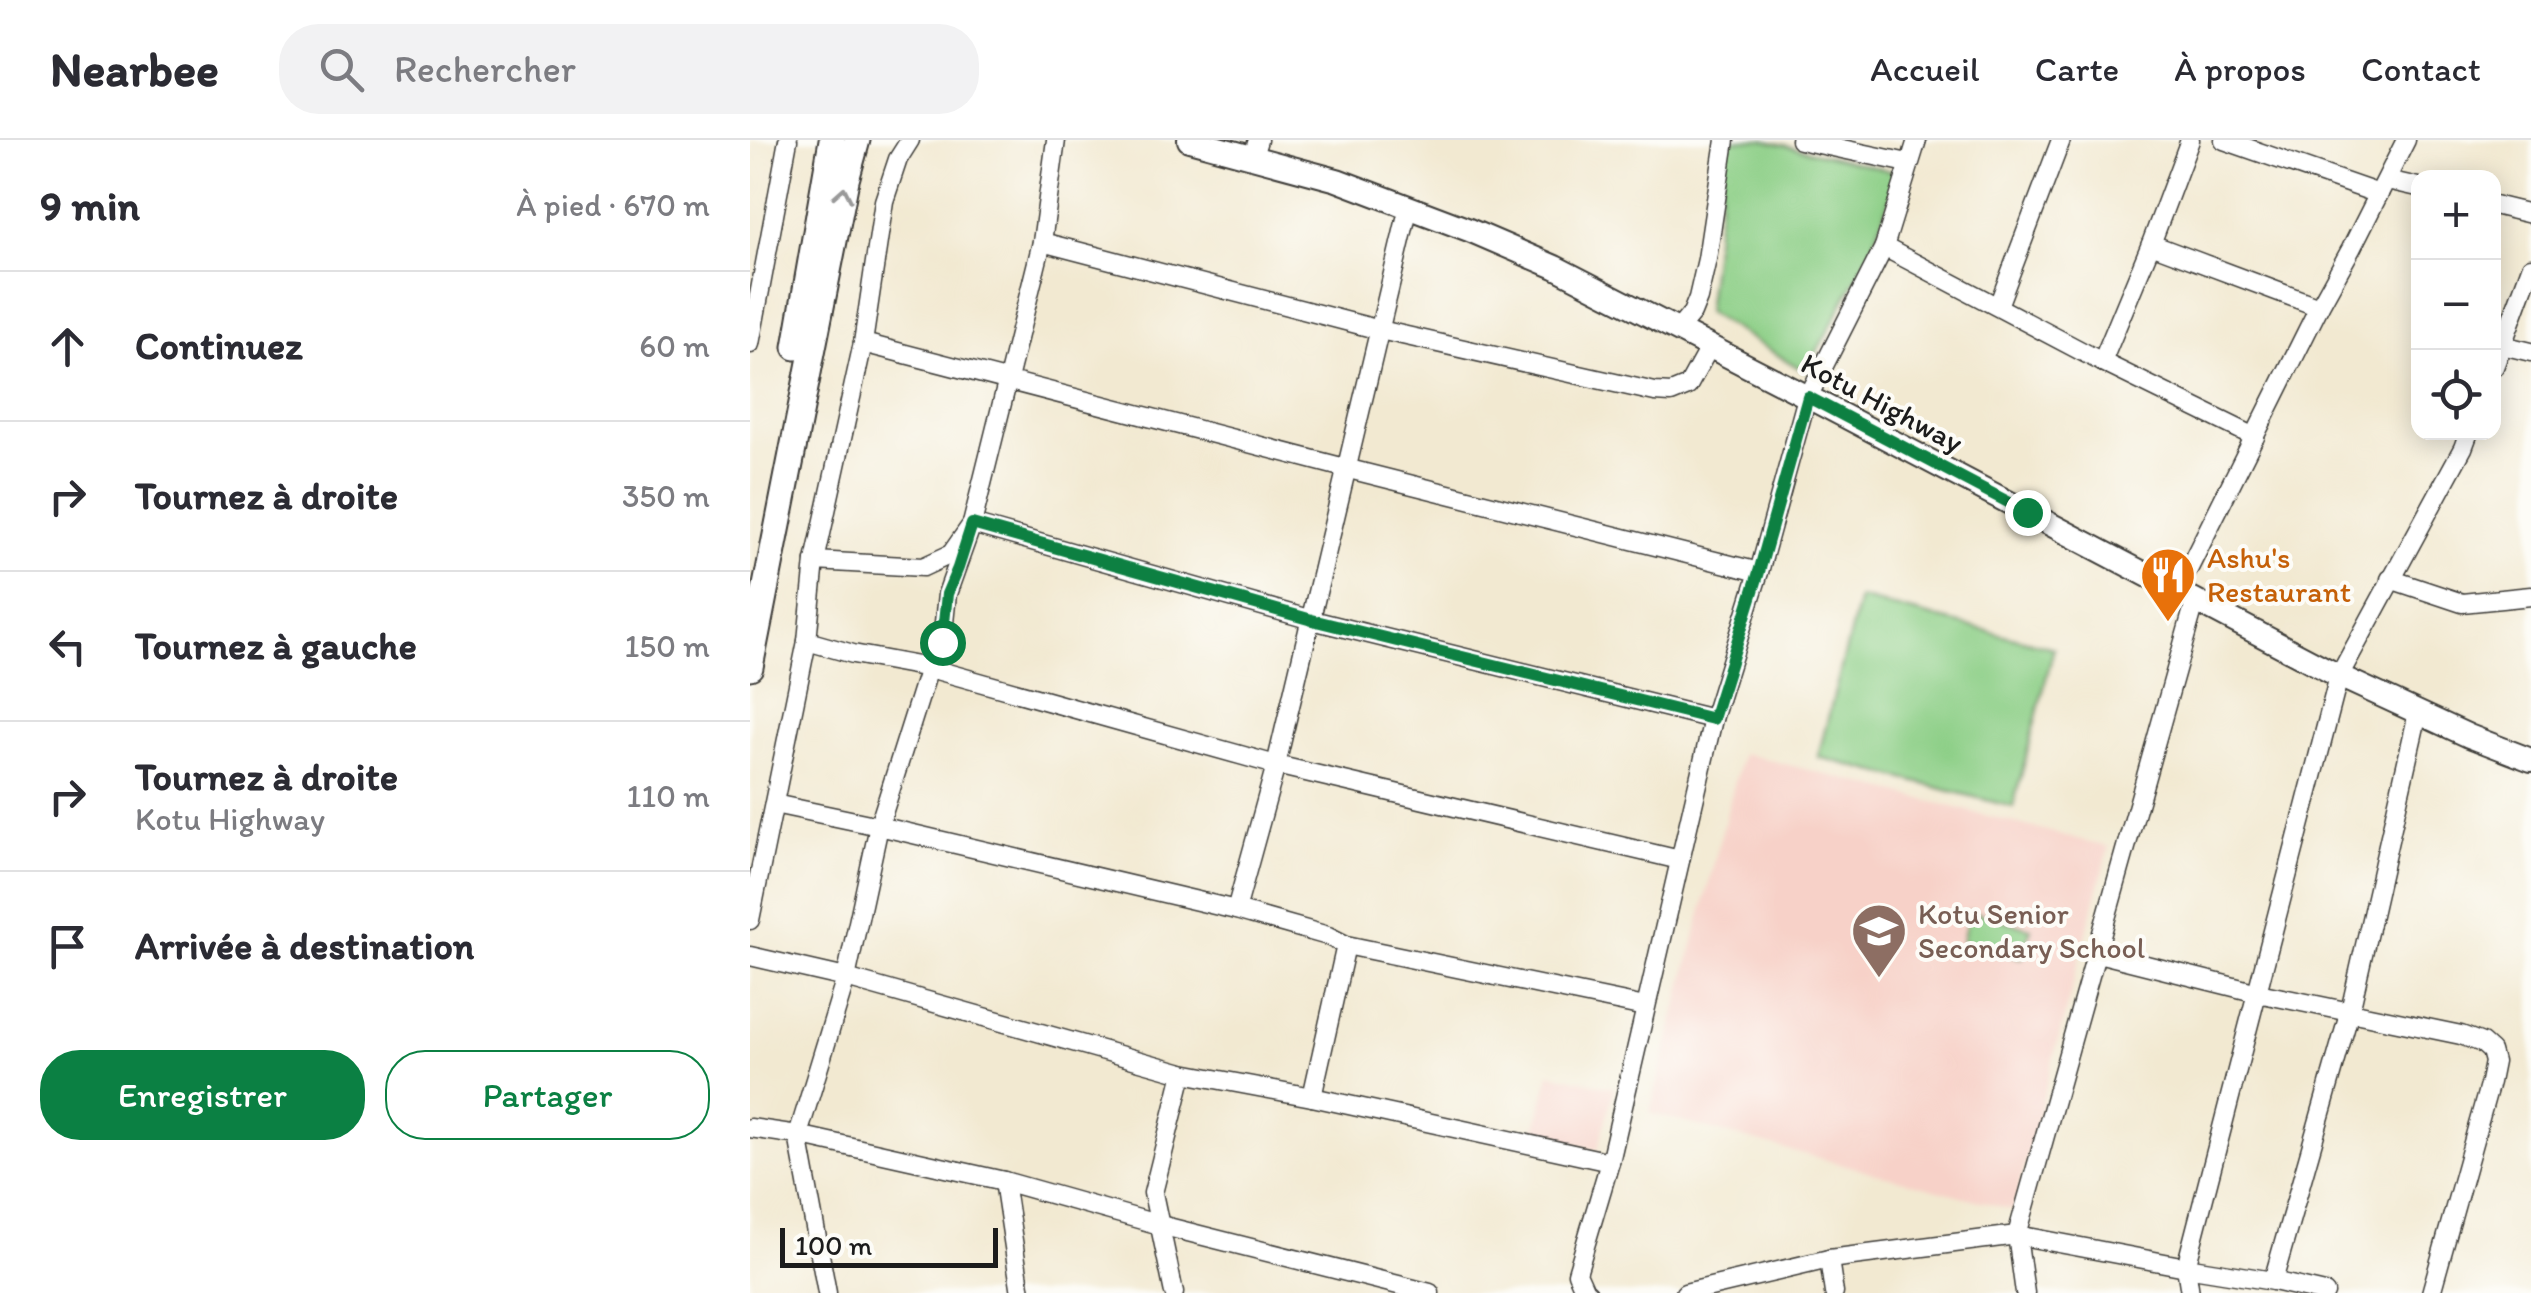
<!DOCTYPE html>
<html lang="fr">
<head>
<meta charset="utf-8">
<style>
  body { margin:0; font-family:Itim,sans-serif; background:#f2f2f3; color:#2b2b33 }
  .controls { position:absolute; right:30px; top:30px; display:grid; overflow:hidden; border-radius:20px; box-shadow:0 5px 25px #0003 }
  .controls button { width:90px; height:90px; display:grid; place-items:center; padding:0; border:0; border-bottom:2px solid #e1e1e2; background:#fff; color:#2b2b33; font:50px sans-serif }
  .scale { position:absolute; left:30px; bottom:25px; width:218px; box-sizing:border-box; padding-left:10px; border:5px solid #1c1c1c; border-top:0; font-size:28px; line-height:35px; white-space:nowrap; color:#1c1c1c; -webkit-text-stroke:8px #fdfcf7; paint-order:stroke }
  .stop { position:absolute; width:30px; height:30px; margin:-22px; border:8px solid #0b8043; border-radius:50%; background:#fff }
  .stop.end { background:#0b8043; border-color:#fff; box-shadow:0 2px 10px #0008 }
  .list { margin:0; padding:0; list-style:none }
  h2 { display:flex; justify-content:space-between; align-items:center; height:130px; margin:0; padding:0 40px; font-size:42px }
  h2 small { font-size:32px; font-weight:400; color:#7c7c81 }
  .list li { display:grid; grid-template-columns:65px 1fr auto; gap:30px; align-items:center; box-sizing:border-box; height:150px; padding:0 40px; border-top:2px solid #e1e1e2 }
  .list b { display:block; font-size:38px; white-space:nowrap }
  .list p { margin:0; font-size:32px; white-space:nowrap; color:#7c7c81 }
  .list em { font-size:32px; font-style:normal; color:#7c7c81 }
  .actions { display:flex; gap:20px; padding:30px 40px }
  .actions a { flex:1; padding:22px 0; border:2px solid #0b8043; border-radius:40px; text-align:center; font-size:35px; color:#0b8043 }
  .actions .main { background:#0b8043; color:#fff }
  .icon { flex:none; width:55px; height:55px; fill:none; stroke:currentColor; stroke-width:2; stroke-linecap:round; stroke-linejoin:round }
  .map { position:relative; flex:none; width:1781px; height:1153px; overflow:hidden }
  header { display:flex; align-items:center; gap:60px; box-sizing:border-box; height:140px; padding:0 50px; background:#fff; border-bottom:2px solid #e1e1e2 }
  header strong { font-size:48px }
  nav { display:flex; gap:55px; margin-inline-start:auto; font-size:35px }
  .search { width:700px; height:90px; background:#f2f2f3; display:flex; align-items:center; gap:25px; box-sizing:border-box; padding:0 35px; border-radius:40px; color:#7c7c81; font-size:38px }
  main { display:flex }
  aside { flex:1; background:#fff }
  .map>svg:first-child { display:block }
  .built { fill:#f7d1c8 }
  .green { fill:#8dcf87; stroke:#547652; stroke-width:2.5 }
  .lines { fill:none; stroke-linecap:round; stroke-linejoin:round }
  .street-casing { stroke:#3c3b37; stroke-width:21 }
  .secondary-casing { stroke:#3c3b37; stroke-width:26 }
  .primary-casing { stroke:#3c3b37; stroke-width:29 }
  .street { stroke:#fff; stroke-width:18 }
  .secondary { stroke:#fff; stroke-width:22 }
  .primary { stroke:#fff; stroke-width:25 }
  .oneway { stroke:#999 }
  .route { stroke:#0b8043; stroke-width:12 }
  .labels { text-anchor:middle; stroke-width:8; stroke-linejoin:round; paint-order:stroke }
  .street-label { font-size:30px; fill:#1c1c1c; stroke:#fdfcf7 }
  .food-label { font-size:30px; fill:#c56008; stroke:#fdfcf7; text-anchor:start }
  .education-label { font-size:30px; fill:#785e54; stroke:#fdfcf7; text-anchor:start }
</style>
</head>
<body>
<header>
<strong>Nearbee</strong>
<div class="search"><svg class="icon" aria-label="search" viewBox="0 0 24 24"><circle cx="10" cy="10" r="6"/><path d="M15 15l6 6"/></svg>Rechercher</div>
<nav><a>Accueil</a><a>Carte</a><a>À propos</a><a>Contact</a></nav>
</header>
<main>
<aside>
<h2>9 min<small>À pied · 670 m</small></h2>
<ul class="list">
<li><svg class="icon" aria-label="ahead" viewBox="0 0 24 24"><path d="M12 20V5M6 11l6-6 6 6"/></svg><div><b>Continuez</b></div><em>60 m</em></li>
<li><svg class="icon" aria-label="right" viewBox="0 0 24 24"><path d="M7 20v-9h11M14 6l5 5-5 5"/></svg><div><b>Tournez à droite</b></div><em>350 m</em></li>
<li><svg class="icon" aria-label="left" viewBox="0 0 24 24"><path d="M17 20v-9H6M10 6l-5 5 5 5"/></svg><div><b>Tournez à gauche</b></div><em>150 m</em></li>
<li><svg class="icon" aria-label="right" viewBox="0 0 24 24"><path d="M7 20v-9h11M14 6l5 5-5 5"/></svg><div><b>Tournez à droite</b><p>Kotu Highway</p></div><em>110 m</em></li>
<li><svg class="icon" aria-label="arrive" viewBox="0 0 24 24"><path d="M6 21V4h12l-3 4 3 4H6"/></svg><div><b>Arrivée à destination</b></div></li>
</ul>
<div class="actions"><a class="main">Enregistrer</a><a>Partager</a></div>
</aside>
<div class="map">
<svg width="1781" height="1153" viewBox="0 0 1781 1153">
  <rect width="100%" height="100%" fill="#fdfcf7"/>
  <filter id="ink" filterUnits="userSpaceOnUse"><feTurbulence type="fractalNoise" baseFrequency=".01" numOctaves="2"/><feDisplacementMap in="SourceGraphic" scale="20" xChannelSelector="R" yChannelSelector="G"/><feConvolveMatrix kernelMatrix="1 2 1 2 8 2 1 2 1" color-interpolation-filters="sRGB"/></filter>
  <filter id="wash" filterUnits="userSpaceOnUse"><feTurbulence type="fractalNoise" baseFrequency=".0048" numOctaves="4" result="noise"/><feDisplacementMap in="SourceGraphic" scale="40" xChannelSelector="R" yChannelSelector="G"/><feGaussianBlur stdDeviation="2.25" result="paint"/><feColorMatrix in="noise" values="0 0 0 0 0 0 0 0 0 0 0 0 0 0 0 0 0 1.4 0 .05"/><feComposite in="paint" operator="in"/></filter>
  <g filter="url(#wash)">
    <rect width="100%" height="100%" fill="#f2e9d1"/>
    <g class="built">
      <polygon points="992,613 1359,707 1263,1070 900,973"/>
      <polygon points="800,933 864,948 848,1010 784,995"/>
    </g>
    <g class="green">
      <polygon points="977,0 1014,0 1149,33 1121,111 1056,232 956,172"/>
      <polygon points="1109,458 1304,508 1263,667 1068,617"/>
      <polygon points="1219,771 1281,788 1272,818 1212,802"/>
    </g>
  </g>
  <g filter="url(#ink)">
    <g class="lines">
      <g class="street-casing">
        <g id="street">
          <polyline points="1050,0 1158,23"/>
          <polyline points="1474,0 1629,54"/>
          <polyline points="503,16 508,0"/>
          <polyline points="1637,40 1668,47"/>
          <polyline points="1744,65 1781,74"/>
          <polyline points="292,102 630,190 905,252 921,253 938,246 960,206"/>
          <polyline points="1401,104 1569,167"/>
          <polyline points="1134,107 1352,222 1505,297"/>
          <polyline points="1248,166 1311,0"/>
          <polyline points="928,190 942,173 948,158 957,119 975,0"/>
          <polyline points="113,203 595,328 1009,432"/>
          <polyline points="0,204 38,0"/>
          <polyline points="1752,205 1781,212"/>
          <polyline points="1352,222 1401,104 1440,0"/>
          <polyline points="1744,227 1781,127"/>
          <polyline points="65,421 173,427 201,414 222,384 562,480 963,579"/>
          <polyline points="1640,439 1712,463 1781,456"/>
          <polyline points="1427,452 1569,167 1601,109 1656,0"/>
          <polyline points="57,501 103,514 179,528 526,625 930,720"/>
          <polyline points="24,664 129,686 486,770 578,796 596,805 895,867"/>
          <polyline points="486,770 526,625 659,66"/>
          <polyline points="0,780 57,501 65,421 113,203 134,61 148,19 160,0"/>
          <polyline points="1348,813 1508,853 1711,895 1732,903 1741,911 1744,922 1740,942 1681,1153"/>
          <polyline points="0,816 96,838 433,933 562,957 860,1022"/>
          <polyline points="562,957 596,805"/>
          <polyline points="0,988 48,995 254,1041 410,1085 680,1153"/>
          <polyline points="254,1041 271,1153"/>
          <polyline points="1079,1119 1084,1153"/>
          <polyline points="1523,1141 1600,871 1668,573"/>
          <polyline points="77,1153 48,995 96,838 129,686 179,528 192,502 197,454 222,384 292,102 306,0"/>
          <polyline points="424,1153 403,1053 433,933"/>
          <polyline points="838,1153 835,1151 827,1133 860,1022 963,579 1009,432 1056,261 1134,107 1167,0"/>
          <polyline points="935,1153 1079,1119 1267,1095 1436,1127 1523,1141 1575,1153"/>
          <polyline points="1275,1153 1267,1095 1445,462"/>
          <polyline points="1440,1153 1436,1127 1589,536 1713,308 1719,292"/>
        </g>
      </g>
      <g class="secondary-casing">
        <polyline id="secondary" points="439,0 587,40 719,90 805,127 1058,257 1589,536 1719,596 1781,620"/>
      </g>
      <g class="primary-casing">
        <g id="primary">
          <polyline points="46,207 82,0"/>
          <polyline points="0,527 96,40 107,0"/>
        </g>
      </g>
      <use href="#street" class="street"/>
      <use href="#secondary" class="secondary"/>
      <use href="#primary" class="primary"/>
    </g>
    <defs><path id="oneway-chevron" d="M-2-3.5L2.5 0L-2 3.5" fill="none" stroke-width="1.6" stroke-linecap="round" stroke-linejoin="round" transform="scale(2.5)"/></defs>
    <use class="oneway" href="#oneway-chevron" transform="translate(93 54) rotate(-79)"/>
  </g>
  <g class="lines" filter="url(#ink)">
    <polyline class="route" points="192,502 197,454 208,428 222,384 562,480 963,579 1009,432 1058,257 1277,372"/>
  </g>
  <defs>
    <g id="restaurant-pin" transform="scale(2.875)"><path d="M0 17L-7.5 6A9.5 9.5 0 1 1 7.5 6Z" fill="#e8710a" stroke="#fdfcf7"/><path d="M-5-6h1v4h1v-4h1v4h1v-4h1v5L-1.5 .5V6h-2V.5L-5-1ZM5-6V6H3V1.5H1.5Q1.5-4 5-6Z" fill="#fff"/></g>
    <g id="school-pin" transform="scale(2.875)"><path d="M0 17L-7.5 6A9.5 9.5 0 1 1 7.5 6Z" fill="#8d6e63" stroke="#fdfcf7"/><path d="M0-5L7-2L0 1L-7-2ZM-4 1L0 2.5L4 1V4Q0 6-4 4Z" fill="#fff"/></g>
  </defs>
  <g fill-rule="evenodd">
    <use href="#restaurant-pin" x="1418" y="435"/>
    <use href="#school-pin" x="1129" y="791"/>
  </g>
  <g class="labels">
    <g class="street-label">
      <text transform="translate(1132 263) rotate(28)" y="10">Kotu Highway</text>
    </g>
    <g class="food-label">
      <text x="1457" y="428">Ashu's<tspan x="1457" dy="34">Restaurant</tspan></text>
    </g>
    <g class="education-label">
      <text x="1168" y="784">Kotu Senior<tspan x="1168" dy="34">Secondary School</tspan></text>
    </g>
  </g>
</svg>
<div class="controls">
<button>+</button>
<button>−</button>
<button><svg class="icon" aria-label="locate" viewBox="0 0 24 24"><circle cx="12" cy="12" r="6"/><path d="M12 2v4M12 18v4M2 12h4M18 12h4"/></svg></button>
</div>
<div class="scale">100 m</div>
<div class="stop" style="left:192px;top:502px"></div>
<div class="stop end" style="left:1277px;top:372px"></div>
</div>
</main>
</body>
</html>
